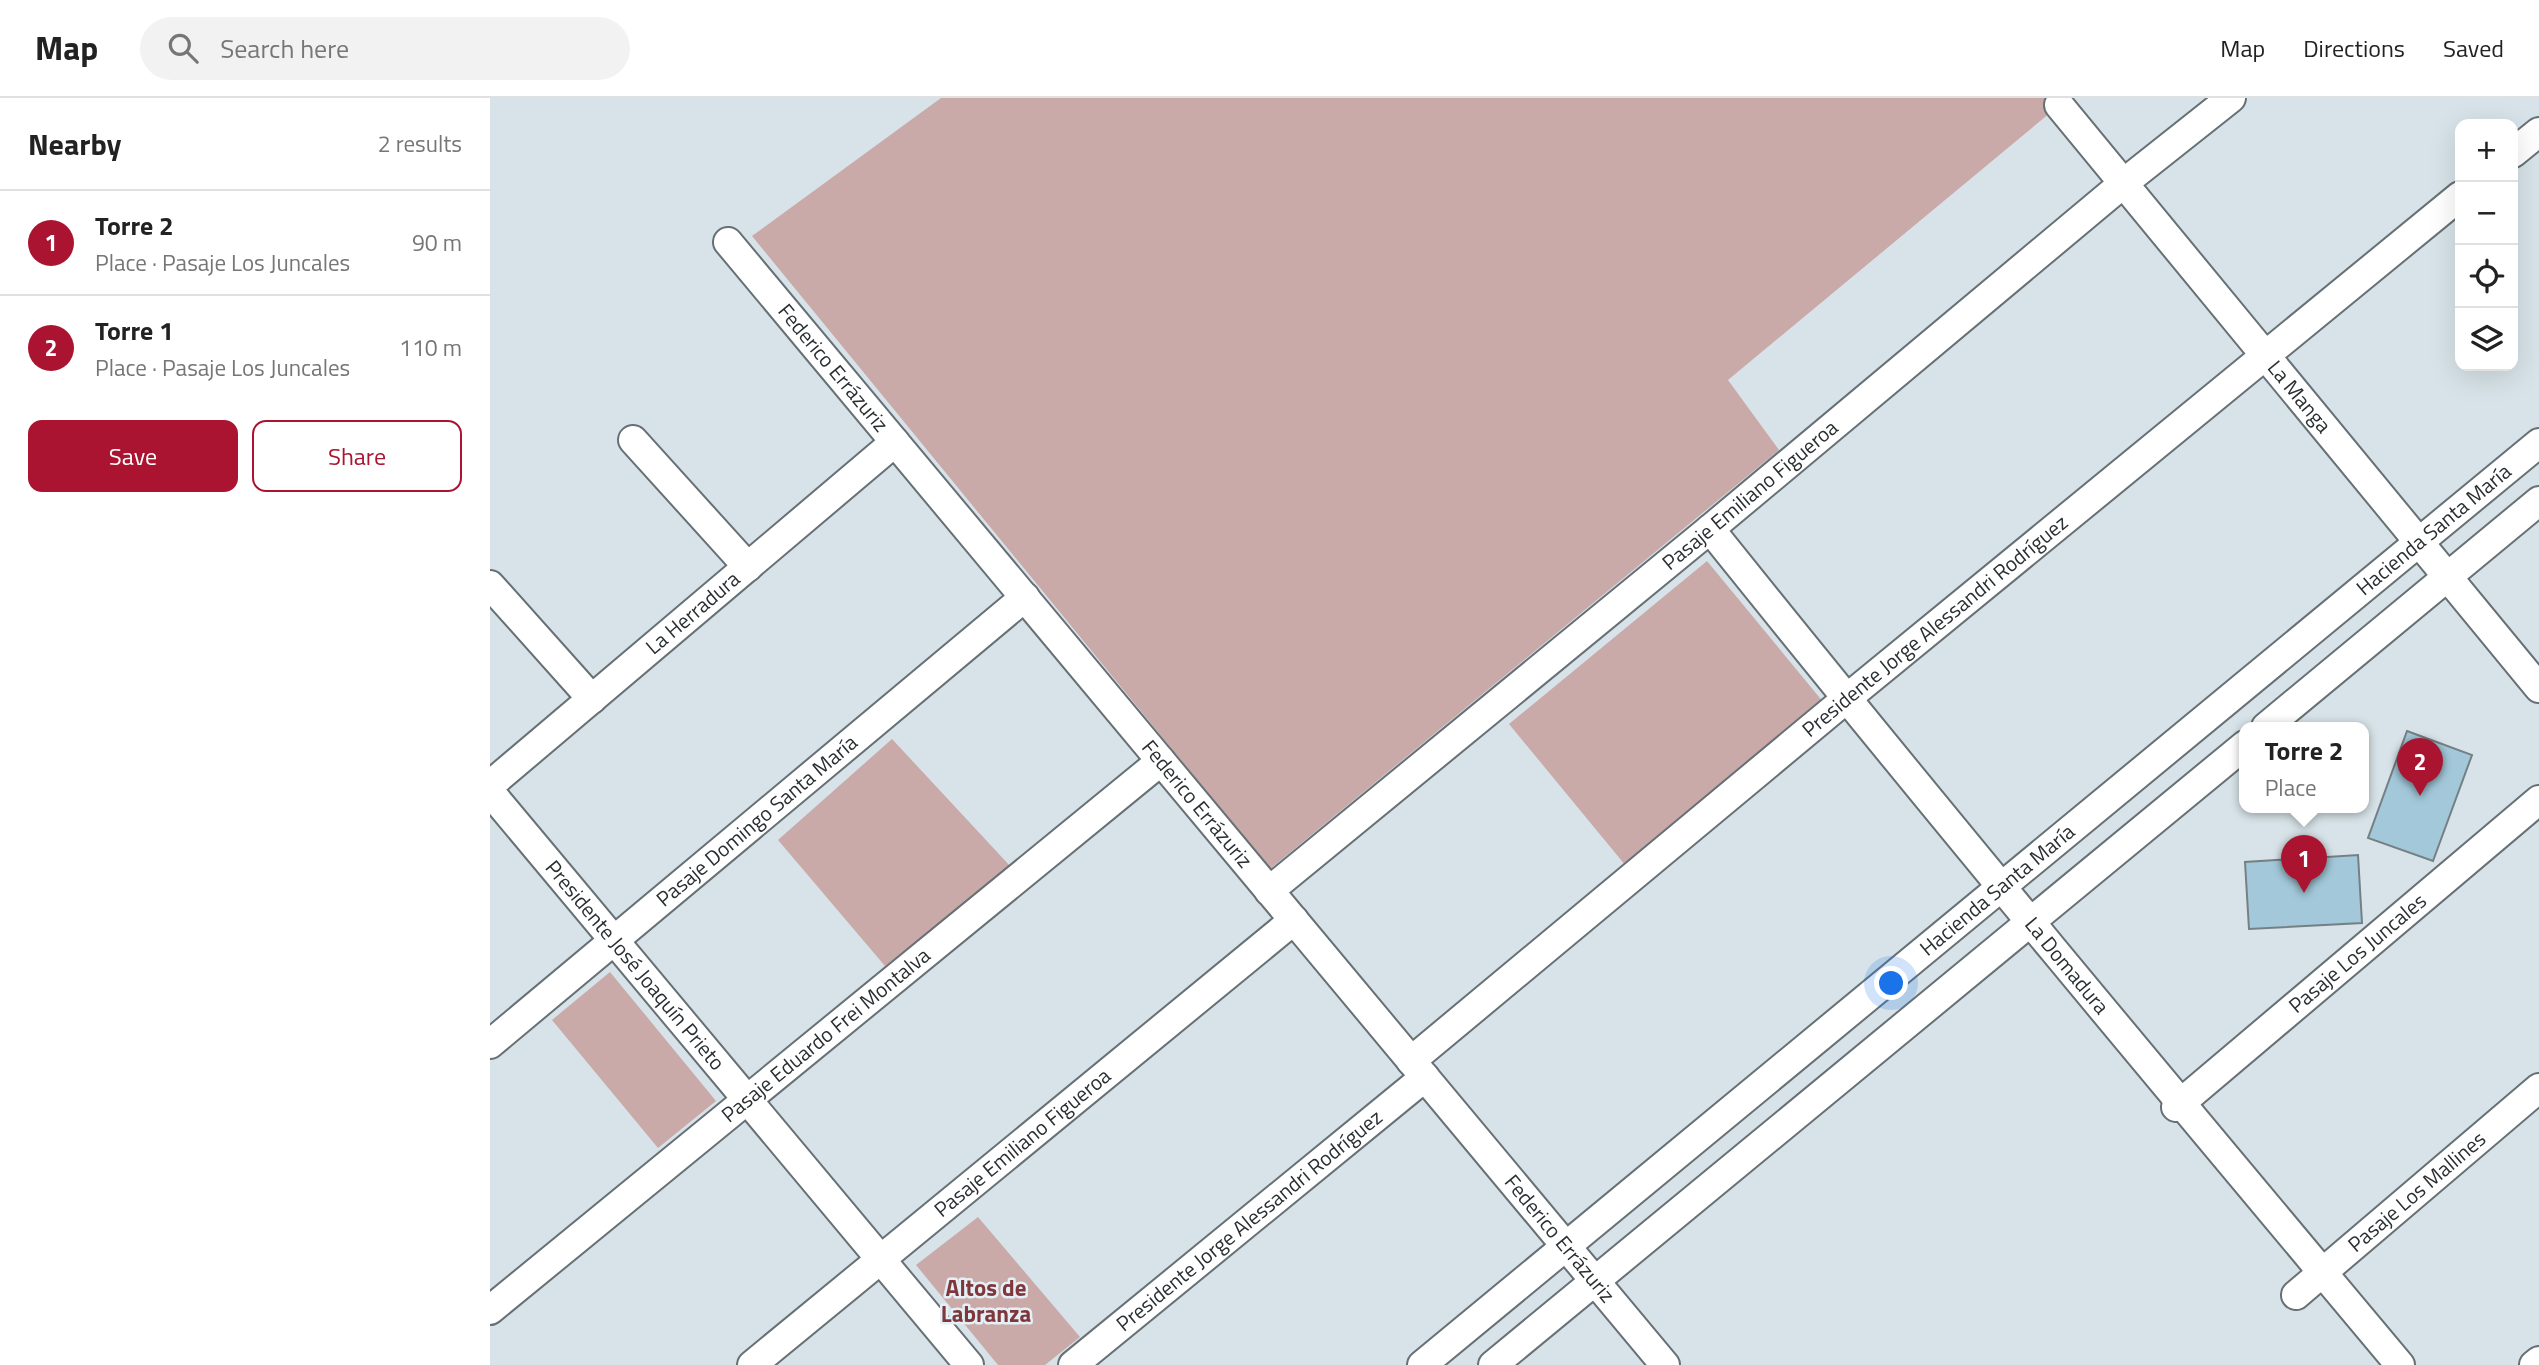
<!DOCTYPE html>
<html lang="en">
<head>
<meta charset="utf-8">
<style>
  body { margin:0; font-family:"Titillium Web",sans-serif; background:#f2f2f2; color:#222 }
  .controls { position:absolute; right:21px; top:21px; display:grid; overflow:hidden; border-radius:14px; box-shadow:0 7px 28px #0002 }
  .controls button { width:63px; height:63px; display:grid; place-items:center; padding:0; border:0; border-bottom:2px solid #e0e0e0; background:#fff; color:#222; font:35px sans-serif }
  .you { position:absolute; left:1402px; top:886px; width:24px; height:24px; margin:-18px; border:5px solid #fff; border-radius:50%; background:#1a73e8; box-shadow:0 0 0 10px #1a73e833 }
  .badge { display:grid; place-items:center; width:46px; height:46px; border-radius:50%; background:#aa1430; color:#fff; font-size:23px; font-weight:700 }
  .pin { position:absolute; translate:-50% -58px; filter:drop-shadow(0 2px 4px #0008) }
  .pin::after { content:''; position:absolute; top:37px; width:24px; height:21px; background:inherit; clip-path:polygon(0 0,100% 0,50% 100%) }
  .popup { position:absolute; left:1749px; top:624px; width:130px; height:91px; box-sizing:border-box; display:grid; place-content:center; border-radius:14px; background:#fff; filter:drop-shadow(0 2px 5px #0005); font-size:23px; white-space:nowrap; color:#767676 }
  .popup b { font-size:26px; color:#222 }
  .popup::after { content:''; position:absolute; left:50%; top:100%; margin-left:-14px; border:14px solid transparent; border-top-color:#fff }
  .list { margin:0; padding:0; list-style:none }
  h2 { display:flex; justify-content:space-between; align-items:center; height:91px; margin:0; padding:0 28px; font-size:30px }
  h2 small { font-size:23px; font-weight:400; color:#767676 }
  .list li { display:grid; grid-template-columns:46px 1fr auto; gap:21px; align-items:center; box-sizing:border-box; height:105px; padding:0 28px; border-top:2px solid #e0e0e0 }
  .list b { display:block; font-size:26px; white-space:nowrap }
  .list p { margin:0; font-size:23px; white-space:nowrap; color:#767676 }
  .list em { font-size:23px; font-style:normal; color:#767676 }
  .actions { display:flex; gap:14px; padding:21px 28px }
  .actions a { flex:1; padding:16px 0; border:2px solid #aa1430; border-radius:14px; text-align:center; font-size:24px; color:#aa1430 }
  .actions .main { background:#aa1430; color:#fff }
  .icon { flex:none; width:38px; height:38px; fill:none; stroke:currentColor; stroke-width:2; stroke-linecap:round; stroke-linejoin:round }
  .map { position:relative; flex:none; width:2049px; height:1267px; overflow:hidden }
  header { display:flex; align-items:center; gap:42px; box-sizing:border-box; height:98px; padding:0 35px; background:#fff; border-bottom:2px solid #e0e0e0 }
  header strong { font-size:33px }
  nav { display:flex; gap:38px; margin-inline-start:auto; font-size:24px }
  .search { width:490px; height:63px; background:#f2f2f2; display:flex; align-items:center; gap:18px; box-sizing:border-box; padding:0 24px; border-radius:38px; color:#767676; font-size:26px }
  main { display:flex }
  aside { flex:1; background:#fff }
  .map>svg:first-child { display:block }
  .green { fill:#caa9a9 }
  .building { fill:#a2c8d9; stroke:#758085; stroke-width:2 }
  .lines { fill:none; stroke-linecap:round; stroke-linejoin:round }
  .street-casing { stroke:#667075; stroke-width:32 }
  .street { stroke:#fff; stroke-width:28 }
  .labels { text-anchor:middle; stroke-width:5; stroke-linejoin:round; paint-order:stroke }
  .street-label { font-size:21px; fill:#2a2f31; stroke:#e4f0f5 }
  .neighbourhood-label { font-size:23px; font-weight:bold; fill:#7f373b; stroke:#e4f0f5 }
</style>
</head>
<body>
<header>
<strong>Map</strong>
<div class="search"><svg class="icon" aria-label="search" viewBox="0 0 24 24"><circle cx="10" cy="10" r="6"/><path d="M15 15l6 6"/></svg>Search here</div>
<nav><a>Map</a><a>Directions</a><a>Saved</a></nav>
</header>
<main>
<aside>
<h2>Nearby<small>2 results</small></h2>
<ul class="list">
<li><span class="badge">1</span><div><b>Torre 2</b><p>Place · Pasaje Los Juncales</p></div><em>90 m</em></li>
<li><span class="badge">2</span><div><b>Torre 1</b><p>Place · Pasaje Los Juncales</p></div><em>110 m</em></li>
</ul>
<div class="actions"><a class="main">Save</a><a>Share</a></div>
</aside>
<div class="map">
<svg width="2049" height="1267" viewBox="0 0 2049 1267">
  <rect width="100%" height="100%" fill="#d7e3e8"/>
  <g class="green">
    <polygon points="451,0 1578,0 1238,282 1289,352 780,771 262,138"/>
    <polygon points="1217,463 1334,605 1136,768 1019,626"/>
    <polygon points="402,641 521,769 395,868 288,742"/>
    <polygon points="120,874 226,1003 168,1050 62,922"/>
    <polygon points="488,1119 590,1239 555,1267 508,1267 426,1167"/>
  </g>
  <g class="building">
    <polygon points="1917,633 1982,657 1943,763 1878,740"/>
    <polygon points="1868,757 1872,825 1759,831 1755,764"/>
  </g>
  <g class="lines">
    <g class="street-casing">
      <g id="street">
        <path id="s1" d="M1569,7L2049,590"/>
        <polyline points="2023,55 2049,34"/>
        <path id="s2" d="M238,144L1175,1267"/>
        <polyline points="143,342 258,469"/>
        <path id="s3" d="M1220,431C1446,713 1678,990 1910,1267"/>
        <polyline points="0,487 102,601"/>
        <polyline points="1776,629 2049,403"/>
        <path id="s4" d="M0,687L405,344"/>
        <path id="s5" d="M0,694L479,1267"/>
        <path id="s6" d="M779,793L1220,431L1635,84L1741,0"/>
        <path id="s7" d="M0,946L535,499"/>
        <path id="s8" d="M921,963L1356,601L1970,98"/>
        <path id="s9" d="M1686,1009L2049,702"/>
        <path id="s10" d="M1806,1197L2049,990"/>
        <path id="s11" d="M0,1212L671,663"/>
        <path id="s12" d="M262,1267L804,822"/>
        <path id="s13" d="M583,1267L935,979"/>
        <path id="s14" d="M932,1267L2049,345"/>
        <polyline points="1003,1267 1755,647"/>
        <polyline points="2044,1267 2049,1263"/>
      </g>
    </g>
    <use href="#street" class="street"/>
  </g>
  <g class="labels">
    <g class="street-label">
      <text dy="7" stroke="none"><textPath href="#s2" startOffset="164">Federico Errázuriz</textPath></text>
      <text dy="7" stroke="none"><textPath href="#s1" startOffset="378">La Manga</textPath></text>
      <text dy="7" stroke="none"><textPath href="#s6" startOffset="623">Pasaje Emiliano Figueroa</textPath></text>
      <text dy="7" stroke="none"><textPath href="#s14" startOffset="1312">Hacienda Santa María</textPath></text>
      <text dy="7" stroke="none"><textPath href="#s4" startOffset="266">La Herradura</textPath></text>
      <text dy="7" stroke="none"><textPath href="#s8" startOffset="681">Presidente Jorge Alessandri Rodríguez</textPath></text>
      <text dy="7" stroke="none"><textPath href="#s2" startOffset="732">Federico Errázuriz</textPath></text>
      <text dy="7" stroke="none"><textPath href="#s7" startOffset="348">Pasaje Domingo Santa María</textPath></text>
      <text dy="7" stroke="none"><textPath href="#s14" startOffset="746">Hacienda Santa María</textPath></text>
      <text dy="7" stroke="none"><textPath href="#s9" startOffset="238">Pasaje Los Juncales</textPath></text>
      <text dy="7" stroke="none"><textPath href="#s3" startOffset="564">La Domadura</textPath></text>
      <text dy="7" stroke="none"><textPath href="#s5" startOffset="226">Presidente José Joaquín Prieto</textPath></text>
      <text dy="7" stroke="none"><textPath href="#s11" startOffset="434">Pasaje Eduardo Frei Montalva</textPath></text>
      <text dy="7" stroke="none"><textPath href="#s12" startOffset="350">Pasaje Emiliano Figueroa</textPath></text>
      <text dy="7" stroke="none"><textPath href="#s10" startOffset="159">Pasaje Los Mallines</textPath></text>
      <text dy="7" stroke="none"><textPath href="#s13" startOffset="228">Presidente Jorge Alessandri Rodríguez</textPath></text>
      <text dy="7" stroke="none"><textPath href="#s2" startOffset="1298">Federico Errázuriz</textPath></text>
    </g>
    <g class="neighbourhood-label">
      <text x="496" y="1198">Altos de<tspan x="496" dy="26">Labranza</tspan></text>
    </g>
  </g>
</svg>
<div class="controls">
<button>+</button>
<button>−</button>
<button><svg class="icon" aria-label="locate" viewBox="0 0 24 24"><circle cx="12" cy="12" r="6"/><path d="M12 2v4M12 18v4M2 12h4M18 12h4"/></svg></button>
<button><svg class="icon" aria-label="layers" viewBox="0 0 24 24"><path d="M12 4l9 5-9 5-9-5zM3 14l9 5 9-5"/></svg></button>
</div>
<div class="you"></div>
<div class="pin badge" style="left:1814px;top:795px">1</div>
<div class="popup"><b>Torre 2</b>Place</div>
<div class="pin badge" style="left:1930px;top:698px">2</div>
</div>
</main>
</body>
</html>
